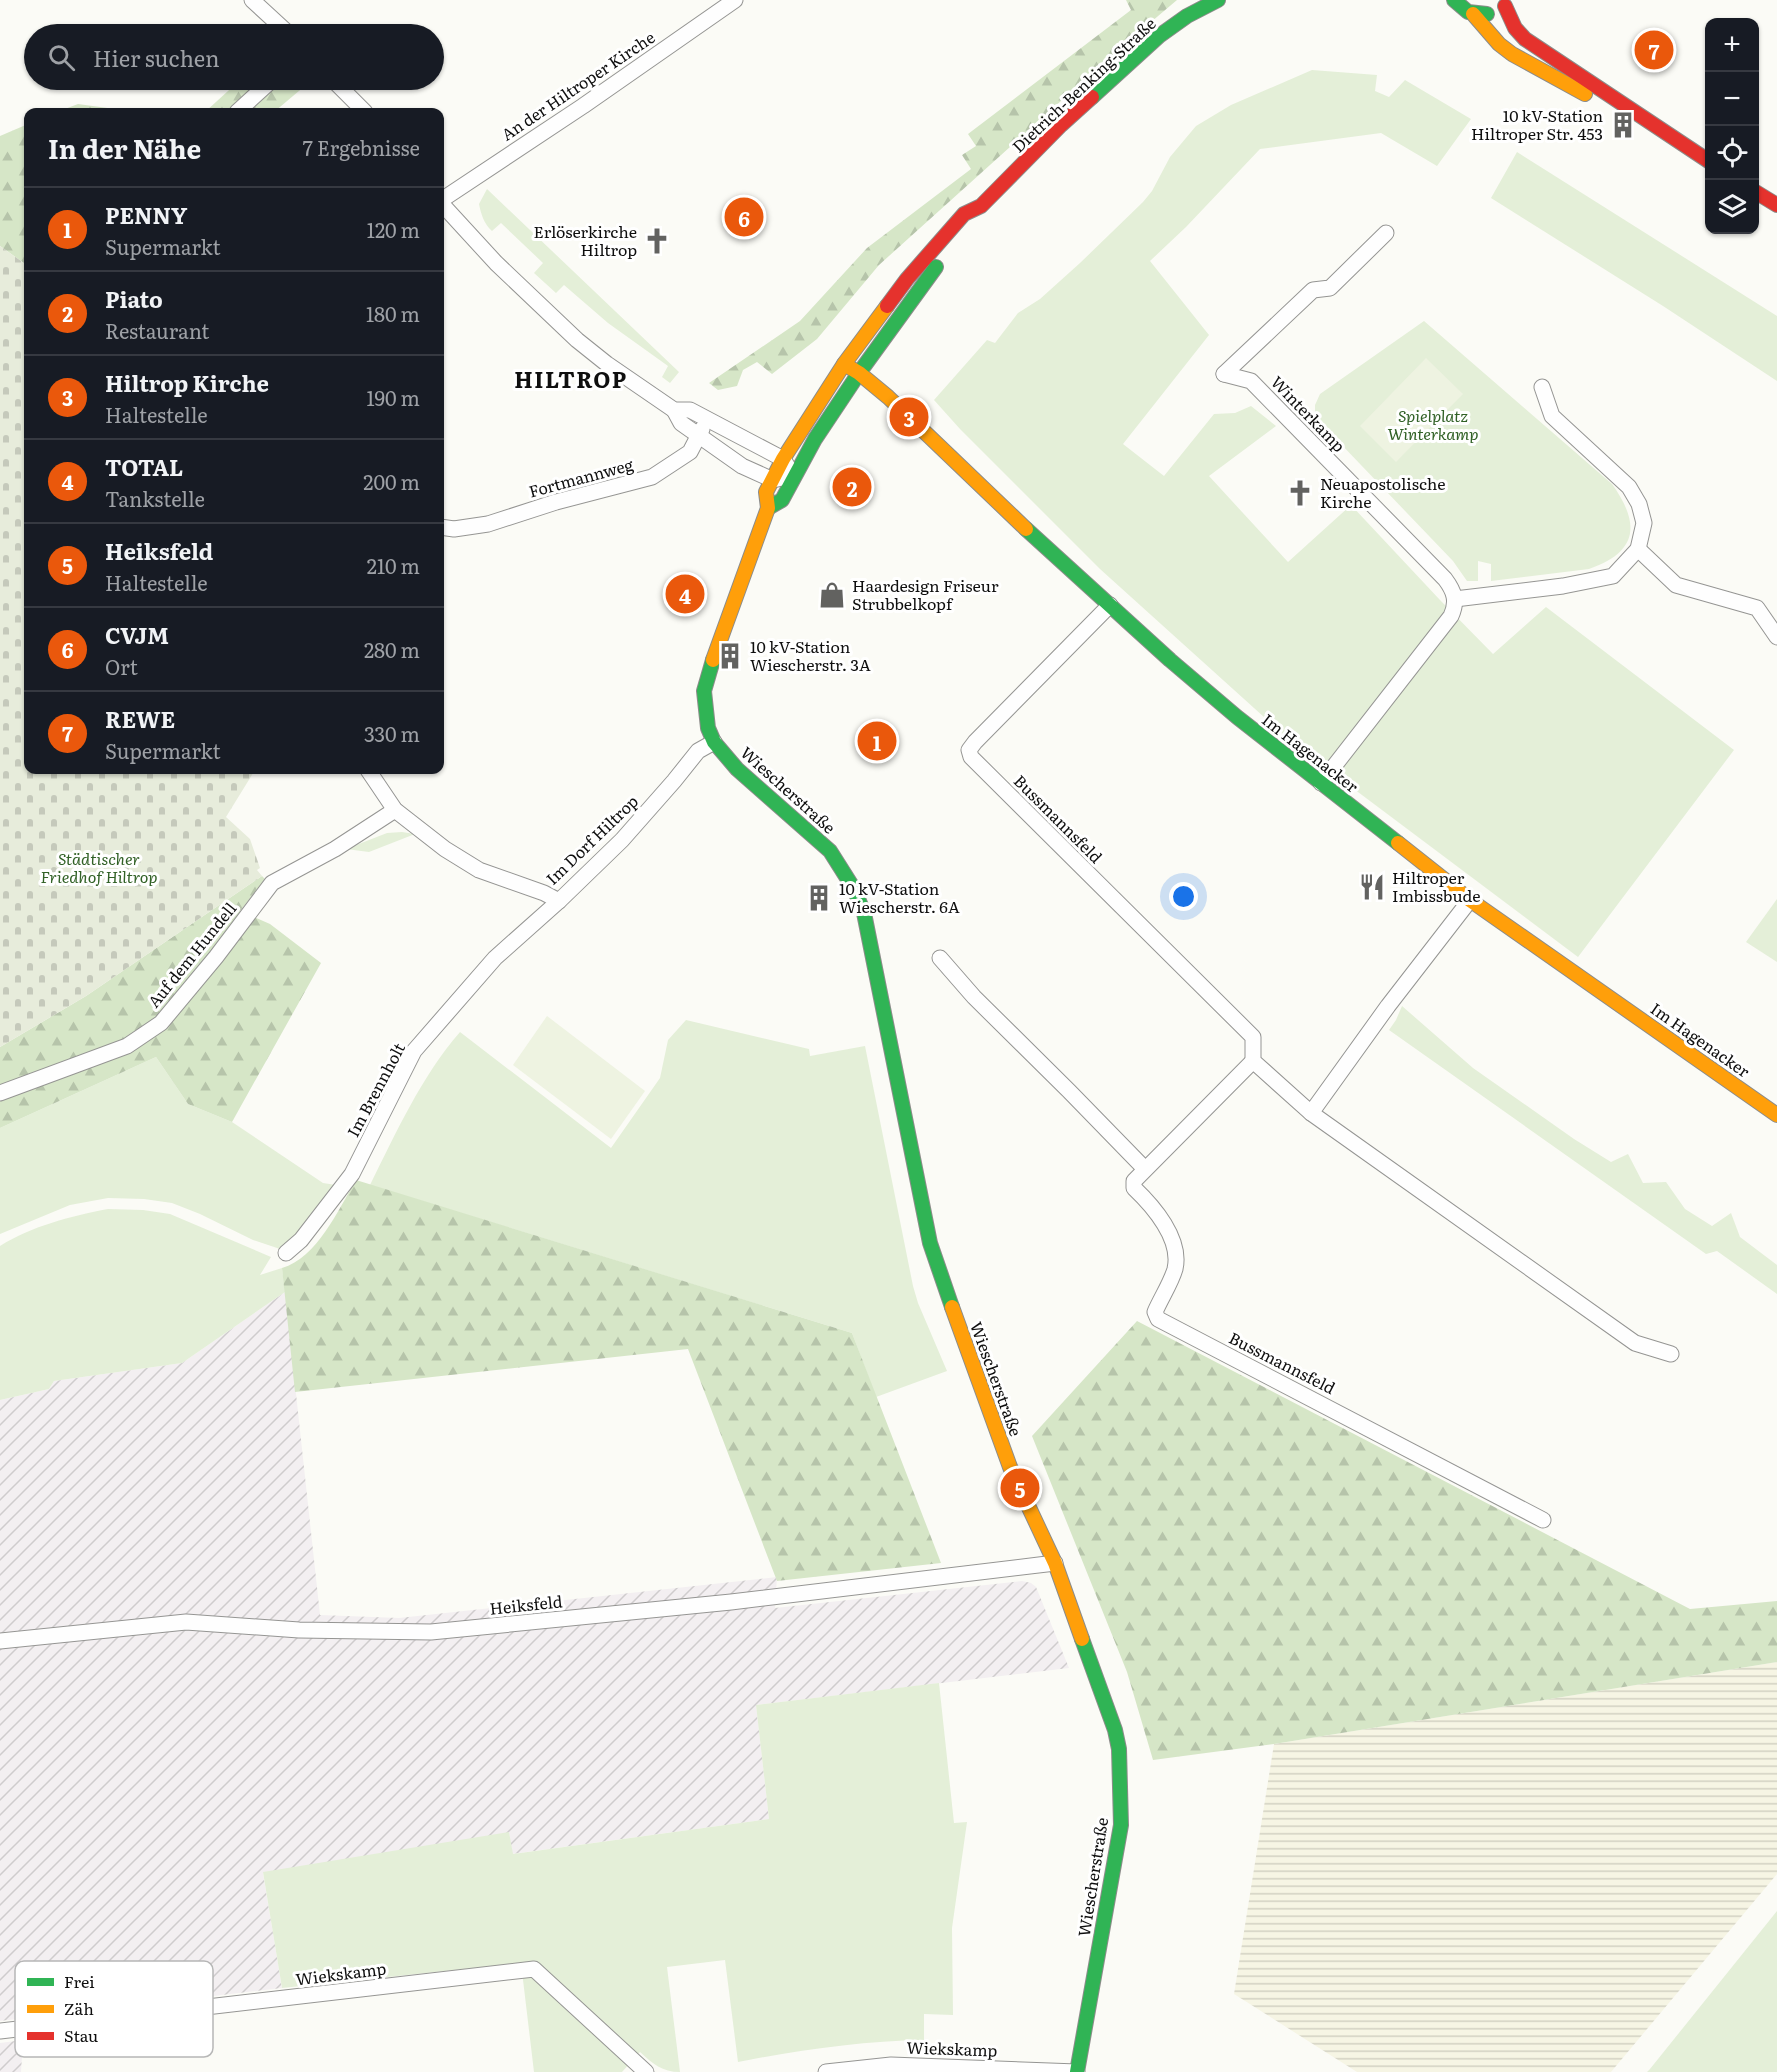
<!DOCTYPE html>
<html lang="de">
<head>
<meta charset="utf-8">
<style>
  body { margin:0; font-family:Literata,serif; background:#20242c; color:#f1f3f6 }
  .controls { position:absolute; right:18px; top:18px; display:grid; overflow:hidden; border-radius:12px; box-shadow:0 2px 4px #0004 }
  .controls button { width:54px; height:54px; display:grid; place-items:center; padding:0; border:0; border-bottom:2px solid #363941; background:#171b24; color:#f1f3f6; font:30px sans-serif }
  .you { position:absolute; left:1184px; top:897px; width:21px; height:21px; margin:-15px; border:4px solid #fff; border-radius:50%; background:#1a73e8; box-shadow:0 0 0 9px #1a73e833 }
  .badge { display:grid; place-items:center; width:39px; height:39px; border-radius:50%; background:#ea580c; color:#fff; font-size:20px; font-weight:700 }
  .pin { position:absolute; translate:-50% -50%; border:3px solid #fff; box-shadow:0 2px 6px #0006 }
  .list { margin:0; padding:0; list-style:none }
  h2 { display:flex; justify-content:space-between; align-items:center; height:78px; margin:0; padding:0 24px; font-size:26px }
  h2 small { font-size:20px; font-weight:400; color:#9ea1a6 }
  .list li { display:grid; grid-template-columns:39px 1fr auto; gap:18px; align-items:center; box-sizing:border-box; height:84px; padding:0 24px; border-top:2px solid #363941 }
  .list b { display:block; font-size:22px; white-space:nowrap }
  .list p { margin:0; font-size:20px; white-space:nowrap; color:#9ea1a6 }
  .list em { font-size:20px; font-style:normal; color:#9ea1a6 }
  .icon { flex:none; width:33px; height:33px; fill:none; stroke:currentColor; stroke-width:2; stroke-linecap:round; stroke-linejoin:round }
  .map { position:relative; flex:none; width:1777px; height:2072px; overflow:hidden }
  .search { position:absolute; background:#171b24; box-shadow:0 2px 4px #0004; left:24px; top:24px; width:420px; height:66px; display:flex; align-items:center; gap:15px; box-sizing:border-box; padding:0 21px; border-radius:33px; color:#9ea1a6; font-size:22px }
  .panel { position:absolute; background:#171b24; box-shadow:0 2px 4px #0004; left:24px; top:108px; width:420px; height:666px; border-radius:12px }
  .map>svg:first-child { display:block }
  .industrial { fill:url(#industrial-furrows) }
  .farmland { fill:url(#farmland-rules) }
  .green { fill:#e4efd8 }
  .forest { fill:url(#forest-firs) }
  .cemetery { fill:url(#cemetery-stones) }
  .pitch { fill:#eef3e1 }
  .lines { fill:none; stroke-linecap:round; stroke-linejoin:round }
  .street-casing { stroke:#959593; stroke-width:17 }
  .fast-casing { stroke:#8c8c8a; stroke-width:16 }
  .slow-casing { stroke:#8c8c8a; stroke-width:16 }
  .jam-casing { stroke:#8c8c8a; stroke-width:16 }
  .street { stroke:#fefefe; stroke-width:15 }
  .fast { stroke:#30b455; stroke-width:14 }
  .slow { stroke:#ff9f0a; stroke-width:14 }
  .jam { stroke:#e5322d; stroke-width:14 }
  .labels { text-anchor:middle; stroke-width:6; stroke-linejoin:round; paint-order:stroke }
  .street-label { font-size:16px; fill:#0f0f0f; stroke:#fff }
  .poi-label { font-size:16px; fill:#0f0f0f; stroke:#fff; text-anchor:start }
  .park-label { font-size:16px; font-style:italic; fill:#316126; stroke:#fff }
  .district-label { font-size:22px; font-weight:bold; letter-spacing:1.5px; fill:#0f0f0f; stroke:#fff }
  .key { fill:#fff; stroke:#b7b7b7; stroke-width:1.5 }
  .key-label { font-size:16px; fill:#0f0f0f }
</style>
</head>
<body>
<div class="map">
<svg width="1777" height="2072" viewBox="0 0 1777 2072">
  <defs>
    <pattern id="industrial-furrows" width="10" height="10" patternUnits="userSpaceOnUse" patternTransform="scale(1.5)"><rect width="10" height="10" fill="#f3eff1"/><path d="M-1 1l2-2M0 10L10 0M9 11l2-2" fill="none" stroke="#cfcccd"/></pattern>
    <pattern id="farmland-rules" width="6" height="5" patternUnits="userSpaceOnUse" patternTransform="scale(1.5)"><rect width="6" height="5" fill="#f6f5e4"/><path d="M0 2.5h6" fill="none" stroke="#d2d1c2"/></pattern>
    <pattern id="forest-firs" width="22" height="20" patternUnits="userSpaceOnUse" patternTransform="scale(1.5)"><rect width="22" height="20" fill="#d6e6c7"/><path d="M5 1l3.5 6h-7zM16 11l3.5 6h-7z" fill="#b6c4aa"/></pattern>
    <pattern id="cemetery-stones" width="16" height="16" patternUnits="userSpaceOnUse" patternTransform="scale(1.5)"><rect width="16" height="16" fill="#e7ecdb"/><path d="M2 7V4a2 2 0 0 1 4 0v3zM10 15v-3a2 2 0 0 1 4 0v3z" fill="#c5c9bb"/></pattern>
  </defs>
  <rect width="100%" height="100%" fill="#fbfbf6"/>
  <g class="industrial">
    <polygon points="285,1292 320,1615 399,1618 777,1577 775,1608 1022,1581 1031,1583 1036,1587 1069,1668 756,1705 769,1819 512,1854 509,1833 263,1873 282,1988 0,2021 0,1400 49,1389 54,1381 182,1363"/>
    <polygon points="23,2040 21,2072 0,2072 0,2043"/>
  </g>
  <polygon class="farmland" points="1777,1662 1777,1874 1611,2072 1357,2072 1234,1994 1274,1744"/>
  <g class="green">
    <polygon points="1312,70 1377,75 1375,91 1389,97 1405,80 1471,119 1437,166 1381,133 1260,149 1186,227 1150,261 1209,335 1123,444 1164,476 1214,414 1235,413 1251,406 1276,426 1209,476 1288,562 1351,505 1440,600 1493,654 1546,607 1734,750 1578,957 1294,744 1100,569 960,429 934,400 987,340 995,343 1018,313 1040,299 1080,263 1143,202 1152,191 1170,157 1196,126 1231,105"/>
    <polygon points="1517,152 1777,316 1777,381 1663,306 1491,198"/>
    <path d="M487,189L679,372L670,383L662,377L668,366L608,323L564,285L556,293L534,273L543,263L501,223L492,231C484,224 481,214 479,204Z"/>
    <path d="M1424,321L1612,484C1640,523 1639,552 1589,569L1491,581V564L1478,561V581H1467L1453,561L1315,417V405L1320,394Z"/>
    <polygon points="402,832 415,834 369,852 346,849 387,833"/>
    <polygon points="1777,899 1777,962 1746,942"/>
    <polygon points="1402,1006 1473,1068 1574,1139 1611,1162 1628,1154 1643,1183 1666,1182 1685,1209 1712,1226 1731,1213 1740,1237 1777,1265 1777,1294 1717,1251 1706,1254 1389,1030 1396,1020"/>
    <path d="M686,1020L809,1049L810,1056L865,1046L913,1286L918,1303L947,1371L876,1397L852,1333L370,1185C396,1133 421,1077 460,1032L611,1148L660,1078L668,1040Z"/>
    <polygon points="156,1057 188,1104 232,1122 323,1183 336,1185 297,1239 283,1250 253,1240 200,1214 172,1203 144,1199 108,1198 70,1205 0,1234 0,1128"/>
    <path d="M108,1209L143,1210L170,1214L271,1257L260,1275L282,1268L285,1292L182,1363L54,1381L49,1389L0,1400V1246C32,1226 71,1216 108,1209Z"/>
    <path d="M939,1683L954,1823L967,1822L952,1928L953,2015L924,2014V2040C862,2041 799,2050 738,2062L725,1960L667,1967L680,2072C662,2072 653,2064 640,2052L622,2072H534L521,1963L282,1988L263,1872L509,1832L513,1854L769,1819L756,1705Z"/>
    <polygon points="1777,1911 1777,2072 1647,2072 1650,2069"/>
  </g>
  <g class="forest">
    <polygon points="1126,0 1177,0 1112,55 879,265 817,339 772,374 757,362 743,370 737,386 718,390 709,383 800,321 867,248 971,169 962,155 976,146 968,134 1131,10"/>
    <polygon points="240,80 312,80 274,112 205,112"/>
    <polygon points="78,104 137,112 57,112"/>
    <polygon points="28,124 28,266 0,246 0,136"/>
    <polygon points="262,876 265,879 240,911 270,924 321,963 232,1122 188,1104 156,1057 0,1128 0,1047 86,996"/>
    <path d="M356,1180L852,1333L941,1563L777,1581L688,1349L295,1392L282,1268C317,1258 338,1210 356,1180Z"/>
    <polygon points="1137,1321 1690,1609 1777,1601 1777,1662 1274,1744 1153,1760 1127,1672 1032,1436"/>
  </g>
  <polygon class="cemetery" points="0,246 28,266 28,770 255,770 226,817 250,839 260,868 257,870 262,876 86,996 0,1047"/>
  <g class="pitch">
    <polygon points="1426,358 1463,394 1396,462 1360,426"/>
    <polygon points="547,1016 645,1091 611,1139 513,1065"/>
  </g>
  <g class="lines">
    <g class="street-casing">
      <g id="street">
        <polyline points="252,0 289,34"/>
        <polyline points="333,80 365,112"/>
        <polyline points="237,112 272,80"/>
        <polyline points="440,201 583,106 735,0"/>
        <polyline points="440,202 496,263 577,340 607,364 674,410 690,410 783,459 788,467"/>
        <path d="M1224,374L1251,381L1445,579C1454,591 1458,601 1451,616L1321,783"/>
        <polyline points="1224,374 1313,290 1330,288 1386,233"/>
        <polyline points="674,410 681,423 742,466 773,480 782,478"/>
        <polyline points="440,527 454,529 488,524 556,502 652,477 690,452 702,429"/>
        <polyline points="1638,549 1676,585 1757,608 1777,637"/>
        <polyline points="1455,599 1563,586 1613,576 1638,549 1644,523 1639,504 1629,487 1552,416 1542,387"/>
        <polyline points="1110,605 975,742 969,750 971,757 1253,1037 1253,1061 1311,1113 1635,1343 1671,1354"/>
        <polyline points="368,770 395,810 445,849 479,870 544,893 559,901"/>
        <polyline points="940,958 974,997 1069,1091 1145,1169"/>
        <path d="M1253,1061L1134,1181V1188C1153,1206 1182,1239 1175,1269C1171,1283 1161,1298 1155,1312L1158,1319L1543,1520"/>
        <polyline points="0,1093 127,1046 161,1023 216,957 272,883 335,849 395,810"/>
        <polyline points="1311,1113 1388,1006 1470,900"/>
        <polyline points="286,1253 301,1240 352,1174 414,1051 495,958 559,901 622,840 674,781 698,751 714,742"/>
        <polyline points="0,1641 186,1622 299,1630 431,1632 731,1602 1055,1563"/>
        <polyline points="0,2031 534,1969 646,2072"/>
        <polyline points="826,2072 891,2065 1077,2072"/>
      </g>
    </g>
    <g class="fast-casing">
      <g id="fast">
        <polyline points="1454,0 1468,12 1487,14"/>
        <polyline points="1092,97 1159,36 1187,16 1218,0"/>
        <polyline points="768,508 782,500 815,439 859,373 936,267"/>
        <polyline points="1026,529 1170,660 1237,717 1398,843"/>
        <polyline points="713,660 704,691 708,728 714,742 737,769 830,851 854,889 864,913 930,1243 952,1307"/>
        <polyline points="1077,2072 1121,1825 1119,1749 1115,1730 1082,1639"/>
      </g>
    </g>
    <g class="slow-casing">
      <g id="slow">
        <polyline points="1473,14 1499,44 1512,54 1585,94"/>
        <polyline points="844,364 859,373 888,397 1026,529"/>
        <polyline points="713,660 768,508 766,492 783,459 844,364 887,306"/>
        <polyline points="1398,843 1470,900 1777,1115"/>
        <polyline points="952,1307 1010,1467 1055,1563 1082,1639"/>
      </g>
    </g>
    <g class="jam-casing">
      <g id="jam">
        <polyline points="1505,6 1515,28 1525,39 1710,162"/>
        <polyline points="1754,191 1777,205"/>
        <polyline points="887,306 907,279 964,214 981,206 1061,125 1092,97"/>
      </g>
    </g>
    <use href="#street" class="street"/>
    <use href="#fast" class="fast"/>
    <use href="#slow" class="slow"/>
    <use href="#jam" class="jam"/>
  </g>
  <defs>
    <g id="building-bare" transform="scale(2.07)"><path d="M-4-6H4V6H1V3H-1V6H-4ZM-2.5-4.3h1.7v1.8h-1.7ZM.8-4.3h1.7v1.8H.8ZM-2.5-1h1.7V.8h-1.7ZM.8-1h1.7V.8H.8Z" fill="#626260" stroke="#fff" stroke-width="2.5" paint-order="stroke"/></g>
    <g id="church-bare" transform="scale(2.07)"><path d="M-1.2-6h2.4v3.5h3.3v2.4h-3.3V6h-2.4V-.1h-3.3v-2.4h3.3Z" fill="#626260" stroke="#fff" stroke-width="2.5" paint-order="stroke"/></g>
    <g id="shop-bare" transform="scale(2.07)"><path d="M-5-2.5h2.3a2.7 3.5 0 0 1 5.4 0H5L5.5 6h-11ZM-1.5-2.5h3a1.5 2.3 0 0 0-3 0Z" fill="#626260" stroke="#fff" stroke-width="2.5" paint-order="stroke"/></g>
    <g id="restaurant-bare" transform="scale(2.07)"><path d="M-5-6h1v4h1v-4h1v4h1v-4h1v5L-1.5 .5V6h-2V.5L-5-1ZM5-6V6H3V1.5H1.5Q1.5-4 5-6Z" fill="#626260" stroke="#fff" stroke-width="2.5" paint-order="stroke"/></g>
  </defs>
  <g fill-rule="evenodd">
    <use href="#building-bare" x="1623" y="125"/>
    <use href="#church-bare" x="657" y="241"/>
    <use href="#church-bare" x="1300" y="493"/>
    <use href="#shop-bare" x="832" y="595"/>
    <use href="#building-bare" x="730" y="656"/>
    <use href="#restaurant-bare" x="1372" y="887"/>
    <use href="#building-bare" x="819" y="898"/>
  </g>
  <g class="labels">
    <g class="street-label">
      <text transform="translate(1084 85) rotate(-43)" y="6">Dietrich-Benking-Straße</text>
      <text transform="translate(578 86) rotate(-34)" y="6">An der Hiltroper Kirche</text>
      <text transform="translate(1308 414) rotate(46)" y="6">Winterkamp</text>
      <text transform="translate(581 478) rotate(-15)" y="6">Fortmannweg</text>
      <text transform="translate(1310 753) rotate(38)" y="6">Im Hagenacker</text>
      <text transform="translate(788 790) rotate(42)" y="6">Wiescherstraße</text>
      <text transform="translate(1058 819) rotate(45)" y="6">Bussmannsfeld</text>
      <text transform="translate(592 840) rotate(-44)" y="6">Im Dorf Hiltrop</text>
      <text transform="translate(192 955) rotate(-51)" y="6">Auf dem Hundell</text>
      <text transform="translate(1700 1040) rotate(35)" y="6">Im Hagenacker</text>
      <text transform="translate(376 1090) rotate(-62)" y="6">Im Brennholt</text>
      <text transform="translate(1282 1363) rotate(27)" y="6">Bussmannsfeld</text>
      <text transform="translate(996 1379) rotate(70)" y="6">Wiescherstraße</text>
      <text transform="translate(526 1605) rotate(-6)" y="6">Heiksfeld</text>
      <text transform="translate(1093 1877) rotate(-81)" y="6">Wiescherstraße</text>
      <text transform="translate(341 1974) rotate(-7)" y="6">Wiekskamp</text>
      <text transform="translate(952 2049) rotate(2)" y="6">Wiekskamp</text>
    </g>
    <g class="poi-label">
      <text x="1603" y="122" text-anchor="end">10 kV-Station<tspan x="1603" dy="18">Hiltroper Str. 453</tspan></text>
      <text x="637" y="238" text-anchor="end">Erlöserkirche<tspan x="637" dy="18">Hiltrop</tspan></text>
      <text x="1320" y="490">Neuapostolische<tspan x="1320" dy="18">Kirche</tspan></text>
      <text x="852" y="592">Haardesign Friseur<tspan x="852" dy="18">Strubbelkopf</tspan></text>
      <text x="750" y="653">10 kV-Station<tspan x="750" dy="18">Wiescherstr. 3A</tspan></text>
      <text x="1392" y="884">Hiltroper<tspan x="1392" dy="18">Imbissbude</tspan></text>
      <text x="839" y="895">10 kV-Station<tspan x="839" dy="18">Wiescherstr. 6A</tspan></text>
    </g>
    <g class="park-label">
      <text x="1433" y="422">Spielplatz<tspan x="1433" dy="18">Winterkamp</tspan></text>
      <text x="99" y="865">Städtischer<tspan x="99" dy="18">Friedhof Hiltrop</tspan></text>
    </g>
    <g class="district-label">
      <text x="571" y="388">HILTROP</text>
    </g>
  </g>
  <rect x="15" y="1961" width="198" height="96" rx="9" class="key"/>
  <rect x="27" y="1978" width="27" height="8" fill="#30b455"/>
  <rect x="27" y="2005" width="27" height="8" fill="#ff9f0a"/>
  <rect x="27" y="2032" width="27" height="8" fill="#e5322d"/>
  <g class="key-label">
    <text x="64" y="1988">Frei</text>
    <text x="64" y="2015">Zäh</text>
    <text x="64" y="2042">Stau</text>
  </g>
</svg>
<div class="controls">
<button>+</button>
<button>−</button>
<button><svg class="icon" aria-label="locate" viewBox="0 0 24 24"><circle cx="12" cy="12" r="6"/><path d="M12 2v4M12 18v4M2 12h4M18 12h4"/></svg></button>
<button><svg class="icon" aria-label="layers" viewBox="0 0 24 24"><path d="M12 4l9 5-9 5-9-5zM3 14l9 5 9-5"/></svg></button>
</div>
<div class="you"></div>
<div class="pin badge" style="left:877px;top:741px">1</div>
<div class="pin badge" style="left:852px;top:487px">2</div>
<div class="pin badge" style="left:909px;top:417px">3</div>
<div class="pin badge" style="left:685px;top:594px">4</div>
<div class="pin badge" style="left:1020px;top:1488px">5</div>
<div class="pin badge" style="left:744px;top:217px">6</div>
<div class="pin badge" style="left:1654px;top:50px">7</div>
<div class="search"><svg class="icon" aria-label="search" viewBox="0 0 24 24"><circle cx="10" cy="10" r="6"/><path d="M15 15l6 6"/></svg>Hier suchen</div>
<section class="panel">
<h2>In der Nähe<small>7 Ergebnisse</small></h2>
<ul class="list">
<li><span class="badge">1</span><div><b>PENNY</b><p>Supermarkt</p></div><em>120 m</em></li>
<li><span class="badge">2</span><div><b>Piato</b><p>Restaurant</p></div><em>180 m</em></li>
<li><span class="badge">3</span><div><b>Hiltrop Kirche</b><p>Haltestelle</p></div><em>190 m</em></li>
<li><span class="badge">4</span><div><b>TOTAL</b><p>Tankstelle</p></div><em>200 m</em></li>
<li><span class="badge">5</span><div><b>Heiksfeld</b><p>Haltestelle</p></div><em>210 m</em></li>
<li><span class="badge">6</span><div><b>CVJM</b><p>Ort</p></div><em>280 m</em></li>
<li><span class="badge">7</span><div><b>REWE</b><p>Supermarkt</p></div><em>330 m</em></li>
</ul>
</section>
</div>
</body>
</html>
